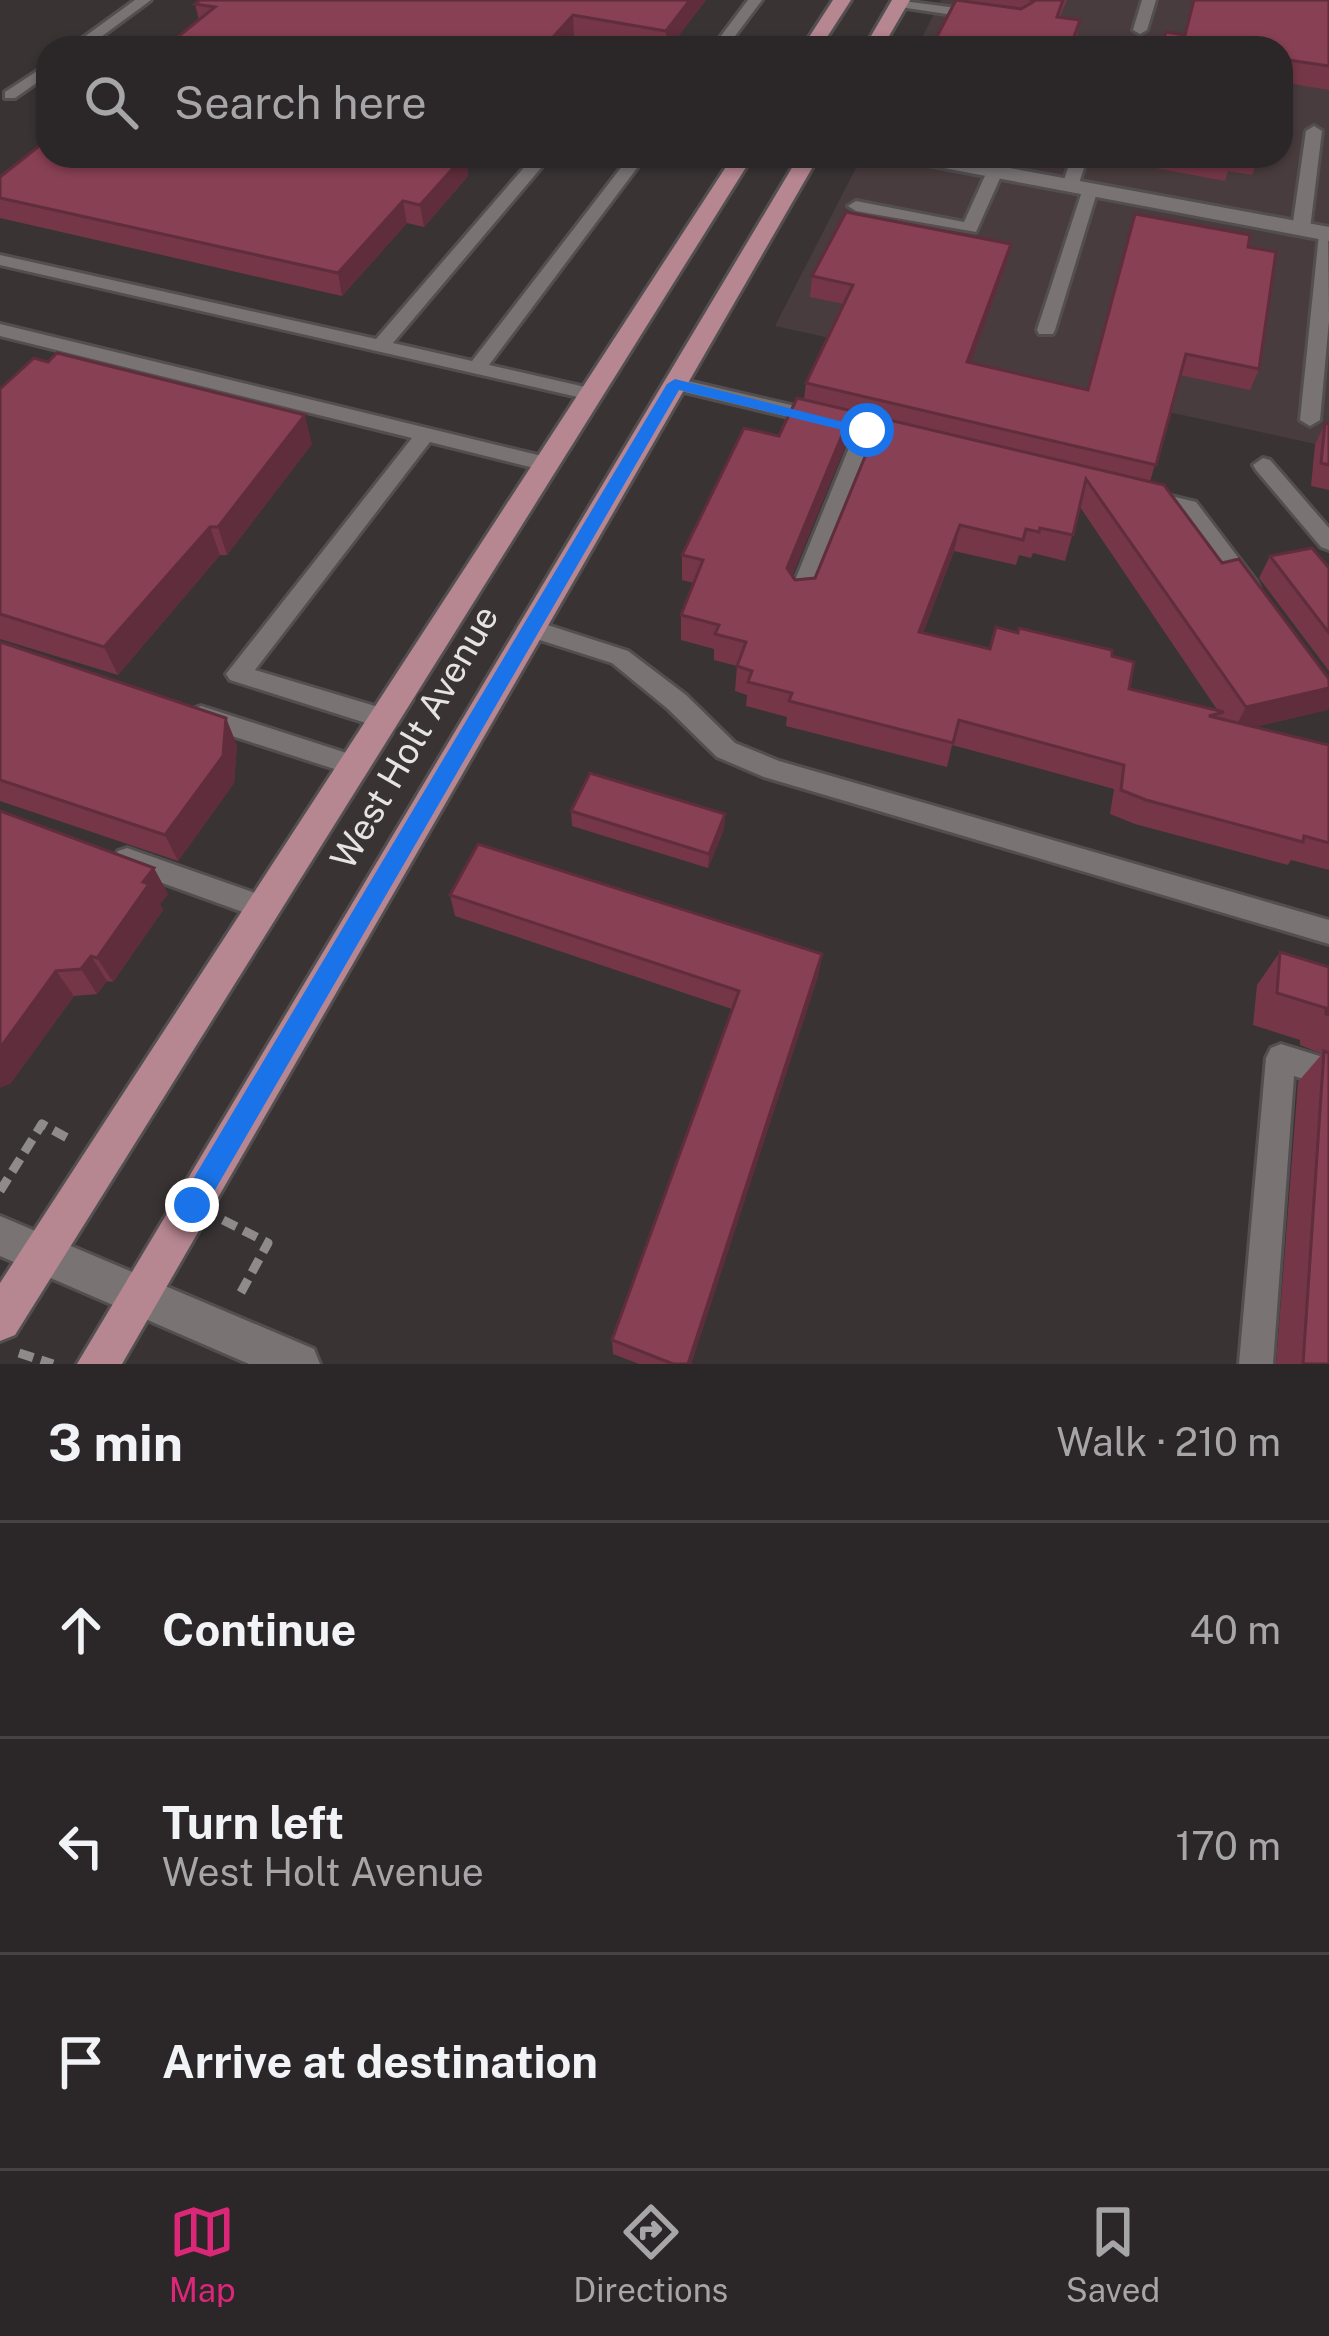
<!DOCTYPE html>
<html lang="en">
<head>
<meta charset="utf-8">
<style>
  body { margin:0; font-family:"Public Sans",sans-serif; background:#332e2f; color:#f1f3f6 }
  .stop { position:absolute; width:36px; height:36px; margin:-27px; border:9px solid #1a73e8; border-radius:50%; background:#fff }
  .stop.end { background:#1a73e8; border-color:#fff; box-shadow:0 3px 12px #0008 }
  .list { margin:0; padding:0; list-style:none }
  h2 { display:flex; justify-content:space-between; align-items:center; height:156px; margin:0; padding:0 48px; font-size:51px }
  h2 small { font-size:39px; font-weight:400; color:#a6a5a7 }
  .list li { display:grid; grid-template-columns:78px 1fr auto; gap:36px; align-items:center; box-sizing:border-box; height:216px; padding:0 48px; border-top:3px solid #474344 }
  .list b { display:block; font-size:45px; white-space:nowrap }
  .list p { margin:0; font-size:39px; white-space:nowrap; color:#a6a5a7 }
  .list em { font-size:39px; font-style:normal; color:#a6a5a7 }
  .icon { flex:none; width:66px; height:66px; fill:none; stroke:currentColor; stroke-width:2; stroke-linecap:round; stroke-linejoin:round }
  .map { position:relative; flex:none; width:1329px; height:1364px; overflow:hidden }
  .search { position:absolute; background:#2b2627; box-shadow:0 3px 9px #0004; left:36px; right:36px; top:36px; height:132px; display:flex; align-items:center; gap:30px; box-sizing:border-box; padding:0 42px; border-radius:36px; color:#a6a5a7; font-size:45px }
  .sheet { height:804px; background:#2b2627 }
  nav { display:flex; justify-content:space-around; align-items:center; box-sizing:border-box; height:168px; border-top:3px solid #474344; background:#2b2627; font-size:33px; color:#a6a5a7 }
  nav a { display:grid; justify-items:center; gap:6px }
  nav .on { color:#db2777 }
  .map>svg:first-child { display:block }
  .built { fill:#493c3f }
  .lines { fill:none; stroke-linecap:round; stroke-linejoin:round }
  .lane-casing { stroke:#534f50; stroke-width:6 }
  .street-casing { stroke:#534f50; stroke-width:6 }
  .primary-casing { stroke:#534f50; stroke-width:6 }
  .path { stroke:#8f8a8b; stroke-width:9; stroke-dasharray:15 8; stroke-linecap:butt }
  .lane { fill:#797374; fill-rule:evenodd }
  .street { fill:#797374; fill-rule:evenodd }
  .primary { fill:#b68691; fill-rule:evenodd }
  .wall { fill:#753748; fill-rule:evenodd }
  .shaded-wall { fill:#5f2d3b }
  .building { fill:#884054; stroke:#5f2d3b; stroke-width:3 }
  .route { fill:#1a73e8 }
  .labels { text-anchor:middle; stroke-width:10; stroke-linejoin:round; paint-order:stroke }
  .street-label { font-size:36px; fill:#e6e3e3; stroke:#393334 }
</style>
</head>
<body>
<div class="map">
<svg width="1329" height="1364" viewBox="0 0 1329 1364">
  <rect width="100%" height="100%" fill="#393334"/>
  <polygon class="built" points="941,0 1329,0 1329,447 775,326 862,156 1281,156 1281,48 917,48"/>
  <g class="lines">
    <g class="lane-casing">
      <g id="lane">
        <polygon points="135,0 151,0 86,48 69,48"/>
        <polygon points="748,0 762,0 726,48 712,48"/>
        <polygon points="895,0 980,11 987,15 980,19 900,7 893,3"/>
        <polygon points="1142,0 1156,0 1147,30 1140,34 1133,30"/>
        <polygon points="48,64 48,75 15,98 5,98 5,92"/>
        <polygon points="1314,126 1322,131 1310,229 1301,234 1292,229 1306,131"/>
        <polygon points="534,156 551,156 393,343 472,361 630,156 646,156 489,365 598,390 598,398 591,400 0,265 0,255 376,339"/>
        <polygon points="994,156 1010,156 976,232 856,211 848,206 856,201 964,222"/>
        <polygon points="1072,156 1088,156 1078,186 1070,191 1062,186"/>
        <polygon points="1084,185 1098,189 1055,330 1053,334 1039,334 1037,330"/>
        <polygon points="1328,229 1329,320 1320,420 1310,426 1300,420 1319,234"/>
        <polygon points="0,324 546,457 556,464 546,471 430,442 255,670 375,706 378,713 375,720 366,723 230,680 226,674 412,438 0,336"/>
        <polygon points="675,378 906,432 916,439 906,446 874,438 808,601 792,601 789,595 855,433 668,388 665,384"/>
        <polygon points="1263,458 1270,460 1329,528 1329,550 1321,547 1256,470 1253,465"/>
        <polygon points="1150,491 1196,502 1256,581 1259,587 1256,593 1240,593 1181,513 1142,503 1139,498"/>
        <polygon points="529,619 628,651 686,695 735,743 779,761 1329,920 1329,944 764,777 717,757 668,709 612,663 521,634 517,628 521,622"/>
        <polygon points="201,706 362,758 366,765 362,772 353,775 192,723 189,716 192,709"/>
        <polygon points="127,848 272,899 276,907 272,915 262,919 118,867 114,859 118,851"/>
        <polygon points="1281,1044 1329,1059 1329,1087 1294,1076 1273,1364 1239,1364 1266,1058 1271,1048"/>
      </g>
    </g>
    <g class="street-casing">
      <g id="street">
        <polygon points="902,156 945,156 1329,227 1329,241 912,162"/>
        <polygon points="0,1216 314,1349 320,1364 249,1364 0,1256"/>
      </g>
    </g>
    <g class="primary-casing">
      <g id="primary">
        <polygon points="833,0 851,0 820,48 802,48"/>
        <polygon points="892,0 910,0 882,48 864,48"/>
        <polygon points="733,156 753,156 15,1335 0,1341 0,1283"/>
        <polygon points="799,156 819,156 122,1364 77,1364"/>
      </g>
    </g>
    <g class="path">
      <polyline points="0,1191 42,1124 71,1140"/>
      <polyline points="223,1220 268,1243 239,1296"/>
      <polyline points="19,1353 53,1364"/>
    </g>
    <use href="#lane" class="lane"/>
    <use href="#street" class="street"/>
    <use href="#primary" class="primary"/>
  </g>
  <g class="wall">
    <polygon points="200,0 706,0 669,48 646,48 574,36 199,20 195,4"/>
    <polygon points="956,0 1067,0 1060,17 1080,20 1076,41 1073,48 931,48"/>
    <polygon points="1329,0 1329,90 1281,82 1281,48 1184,35"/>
    <polygon points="48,156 468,156 466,158 468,176 424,227 407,223 342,296 0,218 0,177"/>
    <polygon points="1130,156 1259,156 1252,175 1228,171 1225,181 1128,163"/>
    <path d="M1011,244L1006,265L970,363L1087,390L1248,247L1259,369L1250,390L1180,375L1150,482L1329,679V707L1327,710L1254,727L1329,745V870L1291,860L1288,865L1135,824L1110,814L1114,789L1019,763L952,745L947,767L786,726L787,717L746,706L747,695L735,691L737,666L714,660V649L681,640V615L694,583L682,580V555L779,436L804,400L806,383L844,304L810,297L812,276ZM852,415L879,422L815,578L795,580L792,576L849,437ZM1080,507L1218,711L1129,689L1112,656L990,649L923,633L954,551L1016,565L1019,555L1031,558L1033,553L1065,561Z"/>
    <polygon points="0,389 312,444 227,555 220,555 118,675 0,639"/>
    <polygon points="1325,423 1329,424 1329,490 1311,486 1315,445"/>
    <polygon points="1270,556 1329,568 1329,671 1259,578"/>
    <polygon points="0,642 237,745 234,783 178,861 0,801"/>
    <polygon points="0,811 168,894 160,904 163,910 113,982 107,981 97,994 74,996 10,1084"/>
    <polygon points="571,811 725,814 724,829 708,868 572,826"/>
    <polygon points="450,895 822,954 818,976 691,1364 639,1364 613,1354 612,1340 732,1009 455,916"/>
    <polygon points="1280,952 1329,967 1329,1364 1276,1364 1298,1082 1322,1054 1300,1045 1300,1040 1253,1025 1257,985"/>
  </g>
  <g class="shaded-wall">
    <polygon points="690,0 706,0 669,48 666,48 666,31"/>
    <polygon points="573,15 574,36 563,48 543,48"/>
    <polygon points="450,156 468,156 466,158 468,176 424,227 420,205"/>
    <polygon points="403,201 407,223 342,296 338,273"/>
    <polygon points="1011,244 1006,265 963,384 967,362"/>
    <polygon points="852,411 849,437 785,593 787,568"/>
    <polygon points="305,415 312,444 227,555 218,527"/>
    <polygon points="960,525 954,551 914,657 919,632"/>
    <polygon points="210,527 220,555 118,675 104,647"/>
    <polygon points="1329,688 1329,707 1327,710 1233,732 1246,707"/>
    <polygon points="226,718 237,745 234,783 178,861 165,835"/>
    <polygon points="725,814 724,829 708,868 709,854"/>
    <polygon points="154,868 168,894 160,904 163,910 113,982 97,958"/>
    <polygon points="822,954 818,976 691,1364 688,1364"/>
    <polygon points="91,956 107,981 97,994 81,969"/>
    <polygon points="56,971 74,996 10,1084 0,1088 0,1048"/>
  </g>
  <g class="building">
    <polygon points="200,0 690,0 666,31 573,15 543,48 164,48 215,7 195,4"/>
    <polygon points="956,0 1021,9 1033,2 1031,0 1063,0 1057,17 1080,20 1070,48 1006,46 1006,48 931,48"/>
    <polygon points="1194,0 1329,0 1329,66 1281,59 1281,48 1161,48 1166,32 1185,35"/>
    <polygon points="48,139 48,156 464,156 420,205 403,201 338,273 0,198 0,177"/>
    <polygon points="846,212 1011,244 967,362 1088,390 1135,214 1250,235 1248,247 1276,252 1259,369 1186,354 1156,465 806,383 853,285 812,276"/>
    <polygon points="57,353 305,415 218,527 210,527 104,647 0,614 0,389 34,358 48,362"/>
    <polygon points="797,398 852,411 787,568 795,580 815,578 881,418 1164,485 1222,563 1239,559 1329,679 1329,688 1246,707 1086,479 1073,535 1040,528 1039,532 1026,529 1023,540 960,525 919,632 990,649 996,627 1018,633 1019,628 1112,650 1112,656 1134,662 1129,689 1224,712 1209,716 1329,745 1329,843 1304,836 1303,842 1146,800 1121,790 1124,765 959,720 953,743 789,701 792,693 748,682 752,671 737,666 746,642 715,634 719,625 681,615 703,560 682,555 744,428 779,436"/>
    <polygon points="1325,423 1329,424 1329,465 1321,463"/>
    <polygon points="1312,548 1329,568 1329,633 1270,556"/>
    <polygon points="0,642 226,718 223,756 165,835 0,780"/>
    <polygon points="590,773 725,814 709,854 571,811"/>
    <polygon points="0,811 154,868 143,882 149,884 97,958 91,956 81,969 56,971 0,1048"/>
    <polygon points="478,844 822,954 688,1364 673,1364 612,1340 739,991 450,895"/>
    <polygon points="1280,952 1329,967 1329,1015 1326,1014 1326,1008 1277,993"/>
    <polygon points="1324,1051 1329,1053 1329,1364 1303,1364"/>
  </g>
  <polygon class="route" points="675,379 875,430 867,436 679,390 201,1214 192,1218 183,1214 179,1205 183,1196 667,384"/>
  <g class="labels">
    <g class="street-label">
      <text transform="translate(414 737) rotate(-60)" y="13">West Holt Avenue</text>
    </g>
  </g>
</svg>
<div class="stop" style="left:867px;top:430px"></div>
<div class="stop end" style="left:192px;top:1205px"></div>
<div class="search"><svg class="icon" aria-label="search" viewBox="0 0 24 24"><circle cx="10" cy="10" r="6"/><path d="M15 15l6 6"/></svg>Search here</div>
</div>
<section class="sheet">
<h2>3 min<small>Walk · 210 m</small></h2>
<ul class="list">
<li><svg class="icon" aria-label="ahead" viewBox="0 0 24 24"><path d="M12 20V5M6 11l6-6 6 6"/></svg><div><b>Continue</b></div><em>40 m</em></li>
<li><svg class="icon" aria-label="left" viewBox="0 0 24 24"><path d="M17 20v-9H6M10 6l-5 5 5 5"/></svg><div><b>Turn left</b><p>West Holt Avenue</p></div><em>170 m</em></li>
<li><svg class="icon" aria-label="arrive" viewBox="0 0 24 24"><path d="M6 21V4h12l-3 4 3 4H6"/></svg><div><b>Arrive at destination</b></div></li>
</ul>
</section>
<nav>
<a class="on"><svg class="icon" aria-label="map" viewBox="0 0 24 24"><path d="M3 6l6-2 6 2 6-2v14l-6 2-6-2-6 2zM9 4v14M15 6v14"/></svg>Map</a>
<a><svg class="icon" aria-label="directions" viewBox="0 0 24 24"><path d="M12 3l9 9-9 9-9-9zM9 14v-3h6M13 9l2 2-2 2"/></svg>Directions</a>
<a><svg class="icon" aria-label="saved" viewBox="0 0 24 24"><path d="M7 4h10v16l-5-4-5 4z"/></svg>Saved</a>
</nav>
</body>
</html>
